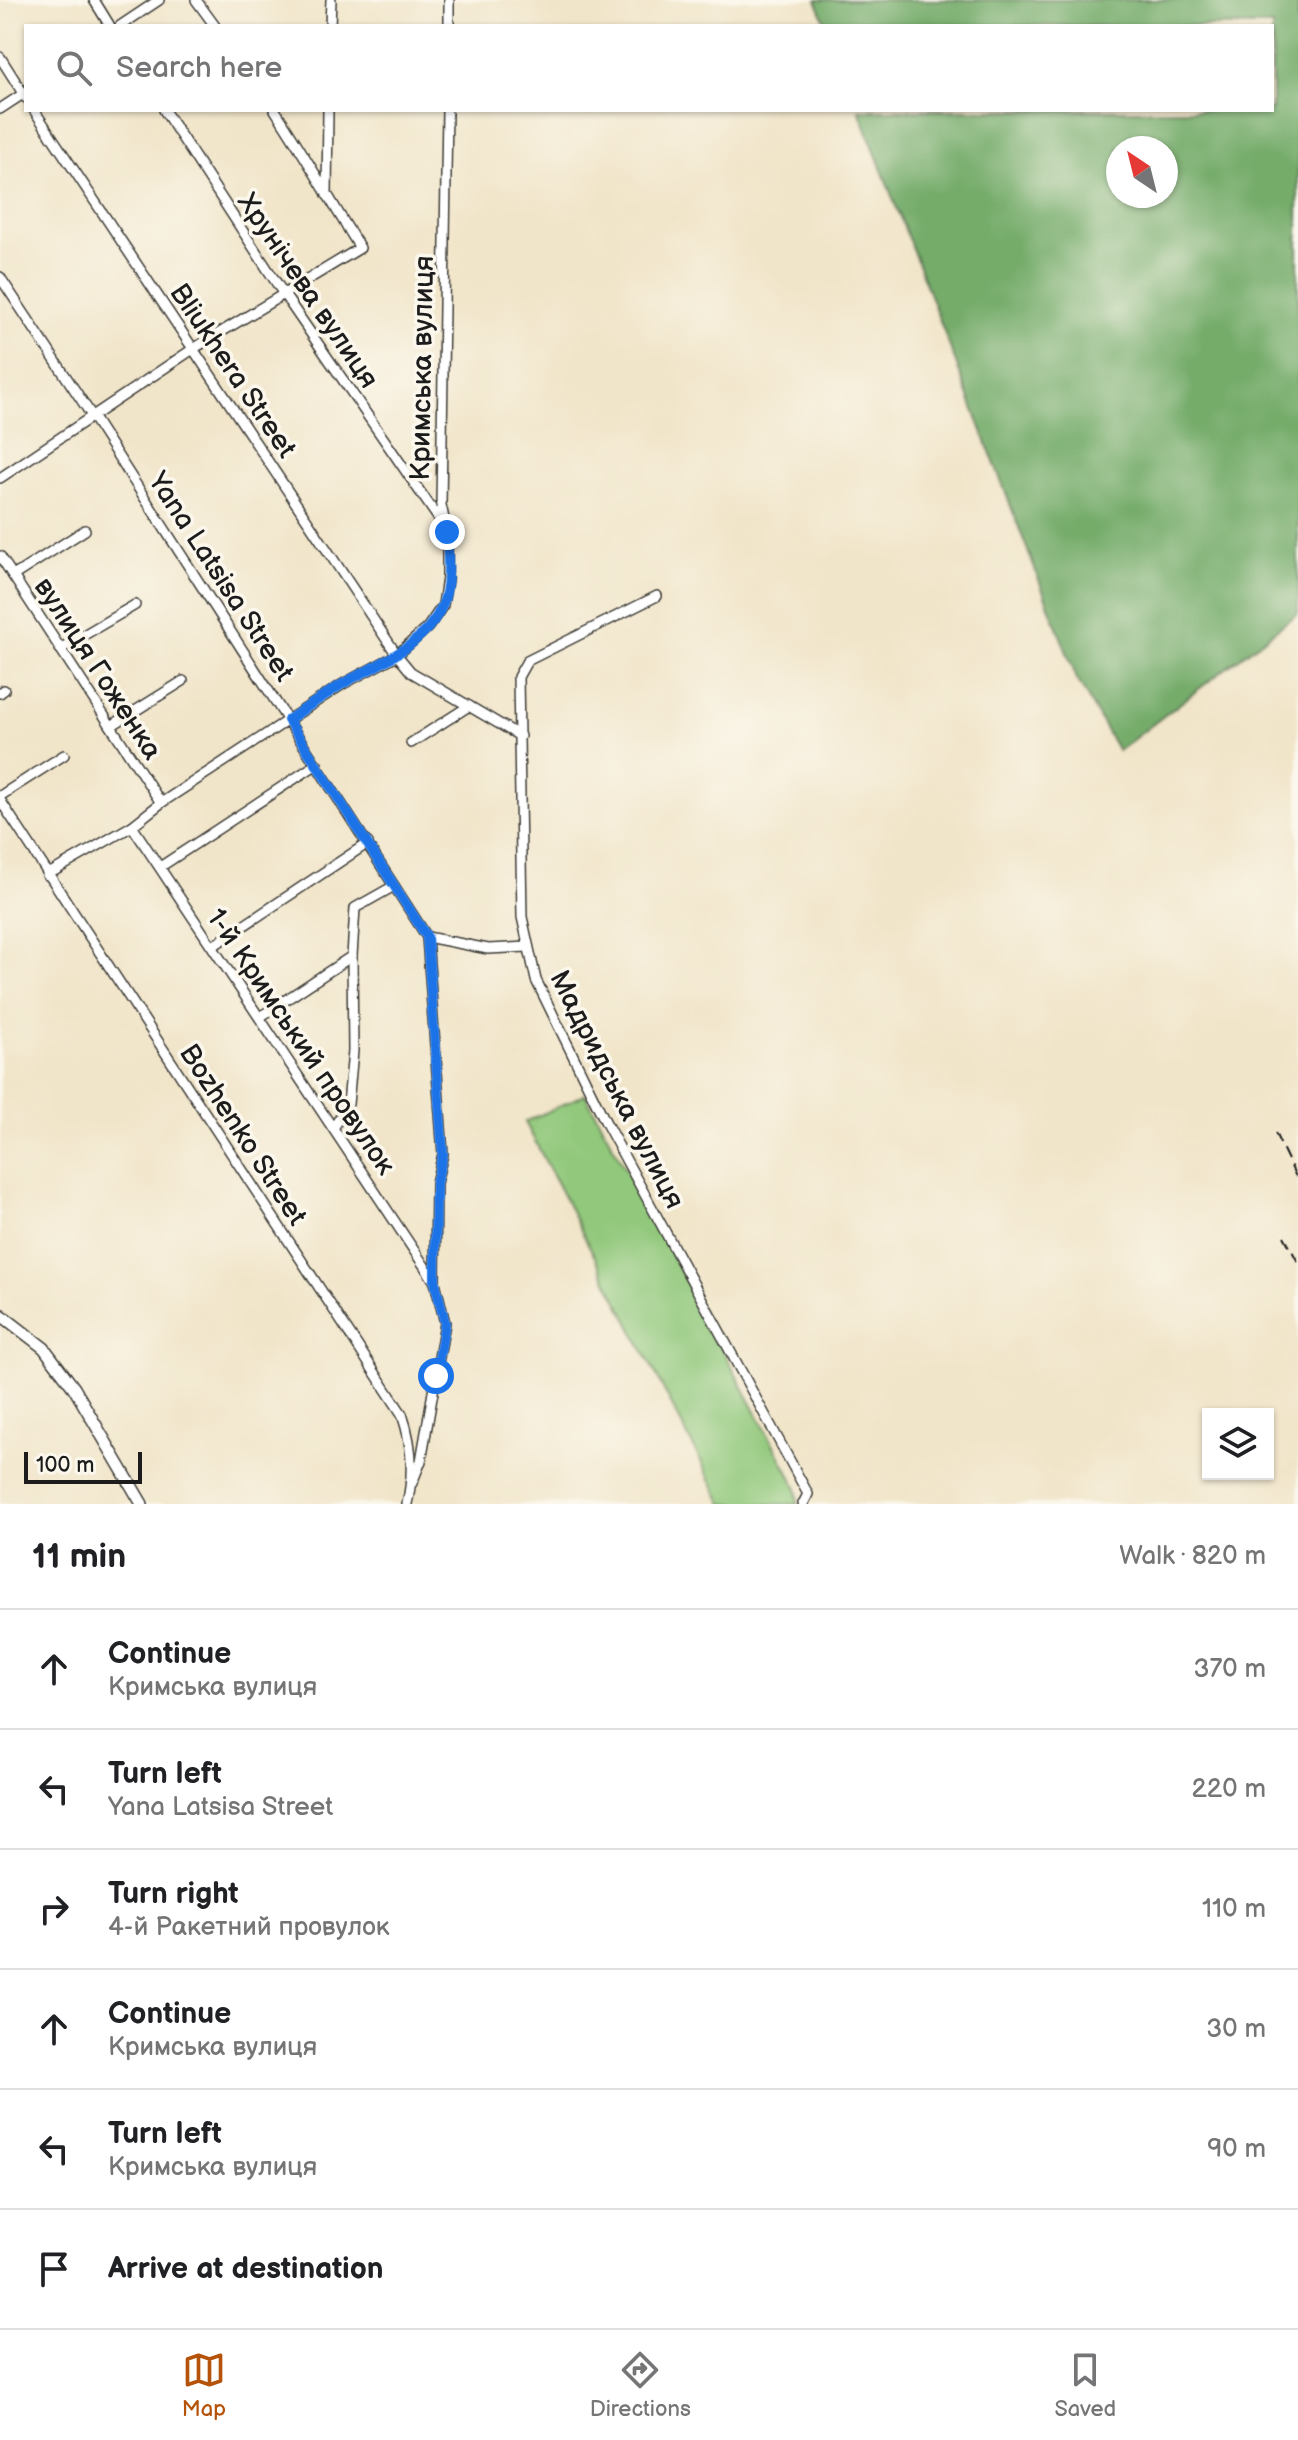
<!DOCTYPE html>
<html lang="en">
<head>
<meta charset="utf-8">
<style>
  body { margin:0; font-family:"Balsamiq Sans",sans-serif; background:#f6f6f6; color:#202124 }
  .controls { position:absolute; right:24px; bottom:24px; display:grid; overflow:hidden; border-radius:0px; box-shadow:0 2px 6px #0004 }
  .controls button { width:72px; height:72px; display:grid; place-items:center; padding:0; border:0; border-bottom:2px solid #e0e0e0; background:#fff; color:#202124; font:40px sans-serif }
  .compass { position:absolute; left:1106px; top:136px; width:72px; height:72px; border-radius:50%; background:#fff; box-shadow:0 2px 6px #0004; rotate:325deg }
  .scale { position:absolute; left:24px; bottom:20px; width:118px; box-sizing:border-box; padding-left:8px; border:4px solid #1c1c1c; border-top:0; font-size:22px; line-height:28px; white-space:nowrap; color:#1c1c1c; -webkit-text-stroke:6px #fbf7ec; paint-order:stroke }
  .stop { position:absolute; width:24px; height:24px; margin:-18px; border:6px solid #1a73e8; border-radius:50%; background:#fff }
  .stop.end { background:#1a73e8; border-color:#fff; box-shadow:0 2px 8px #0008 }
  .list { margin:0; padding:0; list-style:none }
  h2 { display:flex; justify-content:space-between; align-items:center; height:104px; margin:0; padding:0 32px; font-size:34px }
  h2 small { font-size:26px; font-weight:400; color:#757577 }
  .list li { display:grid; grid-template-columns:52px 1fr auto; gap:24px; align-items:center; box-sizing:border-box; height:120px; padding:0 32px; border-top:2px solid #e0e0e0 }
  .list b { display:block; font-size:30px; white-space:nowrap }
  .list p { margin:0; font-size:26px; white-space:nowrap; color:#757577 }
  .list em { font-size:26px; font-style:normal; color:#757577 }
  .icon { flex:none; width:44px; height:44px; fill:none; stroke:currentColor; stroke-width:2; stroke-linecap:round; stroke-linejoin:round }
  .map { position:relative; flex:none; width:1298px; height:1504px; overflow:hidden }
  .search { position:absolute; background:#fff; box-shadow:0 2px 6px #0004; left:24px; right:24px; top:24px; height:88px; display:flex; align-items:center; gap:20px; box-sizing:border-box; padding:0 28px; border-radius:0px; color:#757577; font-size:30px }
  .sheet { height:824px; background:#fff }
  nav { display:flex; justify-content:space-around; align-items:center; box-sizing:border-box; height:112px; border-top:2px solid #e0e0e0; background:#fff; font-size:22px; color:#757577 }
  nav a { display:grid; justify-items:center; gap:4px }
  nav .on { color:#b45309 }
  .map>svg:first-child { display:block }
  .green { fill:#91c87b; stroke:#56724c; stroke-width:2 }
  .forest { fill:#74ac6b; stroke:#486444; stroke-width:2; fill-rule:evenodd }
  .lines { fill:none; stroke-linecap:round; stroke-linejoin:round }
  .minor-casing { stroke:#3c3a36; stroke-width:12 }
  .tertiary-casing { stroke:#3c3a36; stroke-width:14 }
  .minor { stroke:#fff; stroke-width:9 }
  .tertiary { stroke:#fff; stroke-width:11 }
  .rail { stroke:#1c1c1c; stroke-width:2; stroke-dasharray:12 6; stroke-linecap:butt }
  .route { stroke:#1a73e8; stroke-width:10 }
  .labels { text-anchor:middle; stroke-width:7; stroke-linejoin:round; paint-order:stroke }
  .street-label { font-size:28px; fill:#1c1c1c; stroke:#fbf7ec }
</style>
</head>
<body>
<div class="map">
<svg width="1298" height="1504" viewBox="0 0 1298 1504">
  <rect width="100%" height="100%" fill="#fbf7ec"/>
  <filter id="ink" filterUnits="userSpaceOnUse"><feTurbulence type="fractalNoise" baseFrequency=".0125" numOctaves="2"/><feDisplacementMap in="SourceGraphic" scale="16" xChannelSelector="R" yChannelSelector="G"/><feConvolveMatrix kernelMatrix="1 2 1 2 8 2 1 2 1" color-interpolation-filters="sRGB"/></filter>
  <filter id="wash" filterUnits="userSpaceOnUse"><feTurbulence type="fractalNoise" baseFrequency=".006" numOctaves="4" result="noise"/><feDisplacementMap in="SourceGraphic" scale="32" xChannelSelector="R" yChannelSelector="G"/><feGaussianBlur stdDeviation="1.8" result="paint"/><feColorMatrix in="noise" values="0 0 0 0 0 0 0 0 0 0 0 0 0 0 0 0 0 1.4 0 .05"/><feComposite in="paint" operator="in"/></filter>
  <g filter="url(#wash)">
    <rect width="100%" height="100%" fill="#f1e5c9"/>
    <polygon class="green" points="585,1094 797,1488 798,1504 723,1504 525,1122"/>
    <path class="forest" d="M816,0H1298V613L1118,751L1077,679L859,110H1272V26H827ZM1118,148H1166V196H1118Z"/>
  </g>
  <g filter="url(#ink)">
    <g class="lines">
      <g class="minor-casing">
        <g id="minor">
          <polyline points="94,0 110,26"/>
          <polyline points="196,0 215,26"/>
          <polyline points="120,26 159,0"/>
          <polyline points="330,26 331,0"/>
          <polyline points="449,26 449,0"/>
          <polyline points="0,57 26,98"/>
          <polyline points="0,109 26,92"/>
          <polyline points="34,110 397,655 411,672 520,736"/>
          <polyline points="164,110 283,293 443,525"/>
          <polyline points="327,195 328,110"/>
          <polyline points="0,277 92,416 427,937 488,949 527,947"/>
          <path d="M0,478L193,349L360,248C331,202 305,155 275,110"/>
          <polyline points="0,556 161,803"/>
          <polyline points="13,576 85,530"/>
          <polyline points="657,596 527,661 518,677 522,917 536,980 607,1125 808,1494 803,1504"/>
          <polyline points="60,649 135,605"/>
          <polyline points="0,693 4,690"/>
          <polyline points="111,726 183,681"/>
          <polyline points="411,743 469,706"/>
          <polyline points="0,796 64,755"/>
          <path d="M0,800L402,1414C412,1443 414,1474 407,1504"/>
          <polyline points="132,826 435,1282"/>
          <polyline points="160,867 317,764"/>
          <polyline points="47,875 132,826 161,803 343,684 397,655 428,627 443,605 447,578 447,532 441,505 447,110"/>
          <polyline points="213,946 368,843"/>
          <polyline points="260,1017 352,956"/>
          <polyline points="334,1127 348,1104 353,1051 352,956 355,908 394,886"/>
          <polyline points="412,1483 421,1461 445,1323 435,1282 436,1183 443,1154 427,937"/>
        </g>
      </g>
      <g class="tertiary-casing">
        <polyline id="tertiary" points="0,1314 44,1348 74,1388 142,1504"/>
      </g>
      <use href="#minor" class="minor"/>
      <use href="#tertiary" class="tertiary"/>
      <g class="rail">
        <polyline points="1275,1133 1298,1181"/>
        <polyline points="1284,1236 1298,1262"/>
      </g>
    </g>
  </g>
  <g class="lines" filter="url(#ink)">
    <path class="route" d="M436,1376L445,1323L435,1282L436,1183L443,1154L427,937L288,720C307,707 326,694 346,682C380,663 425,645 442,606C451,587 448,552 447,532"/>
  </g>
  <g class="labels">
    <g class="street-label">
      <text transform="translate(309 290) rotate(56)" y="10">Хрунічева вулиця</text>
      <text transform="translate(421 368) rotate(-89)" y="10">Кримська вулиця</text>
      <text transform="translate(234 370) rotate(56)" y="10">Bliukhera Street</text>
      <text transform="translate(222 576) rotate(57)" y="10">Yana Latsisa Street</text>
      <text transform="translate(99 668) rotate(57)" y="10">вулиця Гоженка</text>
      <text transform="translate(302 1041) rotate(56)" y="10">1-й Кримський провулок</text>
      <text transform="translate(618 1089) rotate(63)" y="10">Мадридська вулиця</text>
      <text transform="translate(244 1134) rotate(57)" y="10">Bozhenko Street</text>
    </g>
  </g>
</svg>
<div class="controls">
<button><svg class="icon" aria-label="layers" viewBox="0 0 24 24"><path d="M12 4l9 5-9 5-9-5zM3 14l9 5 9-5"/></svg></button>
</div>
<svg class="compass" viewBox="-18 -18 36 36"><path d="M0-13l5 13h-10z" fill="#e53935"/><path d="M0 13l5-13h-10z" fill="#757577"/></svg>
<div class="scale">100 m</div>
<div class="stop" style="left:436px;top:1376px"></div>
<div class="stop end" style="left:447px;top:532px"></div>
<div class="search"><svg class="icon" aria-label="search" viewBox="0 0 24 24"><circle cx="10" cy="10" r="6"/><path d="M15 15l6 6"/></svg>Search here</div>
</div>
<section class="sheet">
<h2>11 min<small>Walk · 820 m</small></h2>
<ul class="list">
<li><svg class="icon" aria-label="ahead" viewBox="0 0 24 24"><path d="M12 20V5M6 11l6-6 6 6"/></svg><div><b>Continue</b><p>Кримська вулиця</p></div><em>370 m</em></li>
<li><svg class="icon" aria-label="left" viewBox="0 0 24 24"><path d="M17 20v-9H6M10 6l-5 5 5 5"/></svg><div><b>Turn left</b><p>Yana Latsisa Street</p></div><em>220 m</em></li>
<li><svg class="icon" aria-label="right" viewBox="0 0 24 24"><path d="M7 20v-9h11M14 6l5 5-5 5"/></svg><div><b>Turn right</b><p>4-й Ракетний провулок</p></div><em>110 m</em></li>
<li><svg class="icon" aria-label="ahead" viewBox="0 0 24 24"><path d="M12 20V5M6 11l6-6 6 6"/></svg><div><b>Continue</b><p>Кримська вулиця</p></div><em>30 m</em></li>
<li><svg class="icon" aria-label="left" viewBox="0 0 24 24"><path d="M17 20v-9H6M10 6l-5 5 5 5"/></svg><div><b>Turn left</b><p>Кримська вулиця</p></div><em>90 m</em></li>
<li><svg class="icon" aria-label="arrive" viewBox="0 0 24 24"><path d="M6 21V4h12l-3 4 3 4H6"/></svg><div><b>Arrive at destination</b></div></li>
</ul>
</section>
<nav>
<a class="on"><svg class="icon" aria-label="map" viewBox="0 0 24 24"><path d="M3 6l6-2 6 2 6-2v14l-6 2-6-2-6 2zM9 4v14M15 6v14"/></svg>Map</a>
<a><svg class="icon" aria-label="directions" viewBox="0 0 24 24"><path d="M12 3l9 9-9 9-9-9zM9 14v-3h6M13 9l2 2-2 2"/></svg>Directions</a>
<a><svg class="icon" aria-label="saved" viewBox="0 0 24 24"><path d="M7 4h10v16l-5-4-5 4z"/></svg>Saved</a>
</nav>
</body>
</html>
